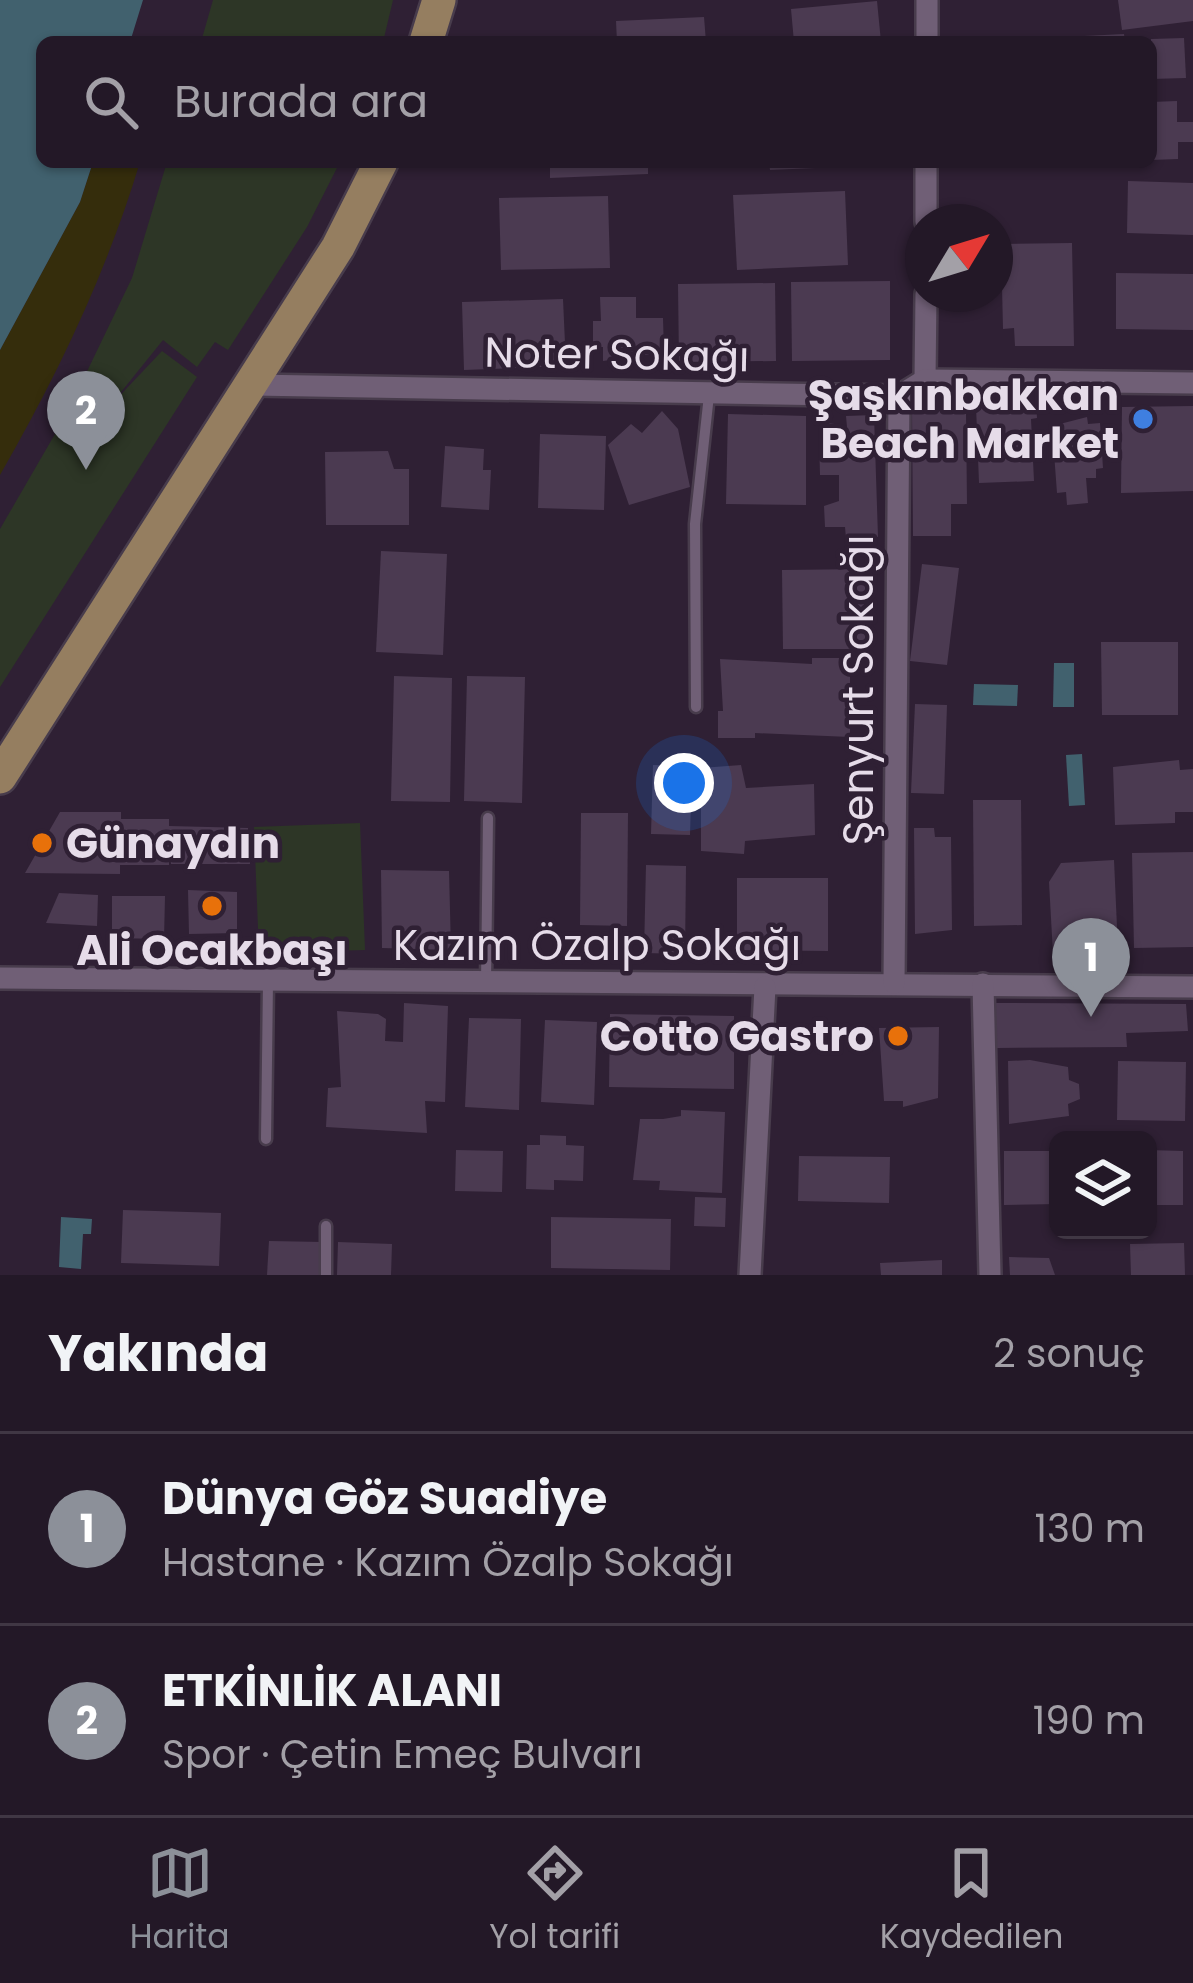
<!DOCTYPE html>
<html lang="tr">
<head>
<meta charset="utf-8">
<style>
  body { margin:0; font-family:Poppins,sans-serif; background:#2b212f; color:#f1f3f6 }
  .controls { position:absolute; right:36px; bottom:36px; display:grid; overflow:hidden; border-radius:18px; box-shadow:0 3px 9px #0004 }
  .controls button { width:108px; height:108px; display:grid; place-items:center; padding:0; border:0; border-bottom:3px solid #403744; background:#231827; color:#f1f3f6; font:60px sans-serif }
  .compass { position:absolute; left:905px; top:204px; width:108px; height:108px; border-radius:50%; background:#231827; box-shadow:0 3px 9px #0004; rotate:52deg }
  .you { position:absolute; left:684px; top:783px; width:42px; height:42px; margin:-30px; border:9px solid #fff; border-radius:50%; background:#1a73e8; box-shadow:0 0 0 18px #1a73e833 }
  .badge { display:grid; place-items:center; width:78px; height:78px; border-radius:50%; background:#8c9099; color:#fff; font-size:39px; font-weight:700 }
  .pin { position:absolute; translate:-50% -99px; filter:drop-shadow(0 3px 6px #0008) }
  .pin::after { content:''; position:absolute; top:63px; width:42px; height:36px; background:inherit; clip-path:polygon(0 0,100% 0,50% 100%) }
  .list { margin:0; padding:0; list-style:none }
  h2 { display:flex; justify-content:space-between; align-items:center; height:156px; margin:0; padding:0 48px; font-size:51px }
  h2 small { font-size:39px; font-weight:400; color:#a3a0a7 }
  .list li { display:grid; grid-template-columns:78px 1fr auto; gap:36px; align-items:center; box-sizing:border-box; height:192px; padding:0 48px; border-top:3px solid #403744 }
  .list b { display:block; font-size:45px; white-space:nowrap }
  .list p { margin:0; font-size:39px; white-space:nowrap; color:#a3a0a7 }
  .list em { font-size:39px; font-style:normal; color:#a3a0a7 }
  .icon { flex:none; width:66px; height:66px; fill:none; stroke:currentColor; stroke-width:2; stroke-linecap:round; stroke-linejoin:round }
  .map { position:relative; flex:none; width:1193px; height:1275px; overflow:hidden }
  .search { position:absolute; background:#231827; box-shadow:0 3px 9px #0004; left:36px; right:36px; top:36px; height:132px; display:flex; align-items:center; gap:30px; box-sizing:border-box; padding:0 42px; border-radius:18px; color:#a3a0a7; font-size:45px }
  .sheet { height:540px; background:#231827 }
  nav { display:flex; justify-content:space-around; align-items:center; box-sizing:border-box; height:168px; border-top:3px solid #403744; background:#231827; font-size:33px; color:#a3a0a7 }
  nav a { display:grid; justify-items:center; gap:6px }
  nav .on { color:#8c9099 }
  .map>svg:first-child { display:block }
  .green { fill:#2d3626 }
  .sand { fill:#352d0c }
  .water { fill:#41616e }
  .building { fill:#4b3a51 }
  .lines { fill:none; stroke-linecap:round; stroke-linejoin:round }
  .lane-casing { stroke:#483c4c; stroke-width:15 }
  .street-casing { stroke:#483c4c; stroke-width:26 }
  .primary-casing { stroke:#483c4c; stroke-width:38 }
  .lane { stroke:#705f76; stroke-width:10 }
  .street { stroke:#705f76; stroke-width:21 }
  .primary { stroke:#957e60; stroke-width:33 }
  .shop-dot { fill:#3f7fe0; stroke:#2f2034; stroke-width:4.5 }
  .food-dot { fill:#e8710a; stroke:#2f2034; stroke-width:4.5 }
  .labels { text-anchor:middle; stroke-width:9; stroke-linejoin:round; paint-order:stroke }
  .street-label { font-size:42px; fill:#e6dce9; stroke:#2f2034 }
  .poi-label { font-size:42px; font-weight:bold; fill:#e6dce9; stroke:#2f2034; text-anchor:end }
</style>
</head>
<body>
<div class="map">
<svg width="1193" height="1275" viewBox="0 0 1193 1275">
  <rect width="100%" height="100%" fill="#2f2034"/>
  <g class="green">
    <polygon points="213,0 393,0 383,42 201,42"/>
    <polygon points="167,162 340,162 307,227 228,350 215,342 197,367 163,340 109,407 162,351 197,377 0,687 0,529 66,415 132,278"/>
    <polygon points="360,823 365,950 259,953 254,827"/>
  </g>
  <path class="sand" d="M93,162H140C106,274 58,374 0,475V350L80,202Z"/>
  <g class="water">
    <polygon points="0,0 143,0 130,42 42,42 42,162 93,162 80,202 0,350"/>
    <polygon points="1054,663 1074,663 1074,707 1053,707"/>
    <polygon points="974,684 1018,685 1017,706 973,705"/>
    <polygon points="1082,754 1085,805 1069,806 1066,755"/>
    <polygon points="61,1217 92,1219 91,1234 83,1234 81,1269 59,1267"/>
  </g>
  <g class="building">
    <polygon points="1118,0 1193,0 1193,21 1122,30"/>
    <polygon points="877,1 881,42 794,42 791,9"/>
    <polygon points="704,17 706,42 617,42 616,21"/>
    <polygon points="1124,34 1125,42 1044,42 1044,38"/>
    <polygon points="1184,38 1186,78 1151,79 1151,39"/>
    <polygon points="1177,101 1177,122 1193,122 1193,142 1178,142 1178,159 1151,160 1151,102"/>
    <polygon points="550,162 648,162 648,174 550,178"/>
    <polygon points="769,162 862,162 862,166 770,170"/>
    <polygon points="1128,181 1193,183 1193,235 1127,233"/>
    <polygon points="845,191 848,265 737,270 733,195"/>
    <polygon points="608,196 610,268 501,270 499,198"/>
    <polygon points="1072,243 1074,346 1015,346 1014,328 1003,329 1001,244"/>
    <polygon points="1116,273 1193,274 1193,330 1116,329"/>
    <polygon points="890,281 890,360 792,361 791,282"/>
    <polygon points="775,283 776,361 679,362 678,284"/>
    <polygon points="600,297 636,297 636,318 663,318 664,352 603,361 603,347 593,347 593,321 601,321"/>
    <polygon points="563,299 566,366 464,370 462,302"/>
    <polygon points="1036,404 1037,418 1031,419 1034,481 979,483 976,406"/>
    <polygon points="1193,406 1193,491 1121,493 1122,407"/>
    <polygon points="662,411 678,429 690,487 629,505 608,445 631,424 642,433"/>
    <polygon points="912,411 966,411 967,504 951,504 951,536 913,536"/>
    <polygon points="728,414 806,416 806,505 726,504"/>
    <polygon points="874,415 878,537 846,538 845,527 825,527 824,506 839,501 839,475 820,475 819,439 826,439 826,422 847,427 846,416"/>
    <polygon points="1087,417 1088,424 1100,423 1103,468 1096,469 1096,478 1086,478 1088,503 1067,505 1066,492 1057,493 1052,426"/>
    <polygon points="540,434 606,436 604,510 538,508"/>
    <polygon points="445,446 484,449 483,470 491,470 489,510 441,507"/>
    <polygon points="388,451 394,469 409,469 409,525 326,525 325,452"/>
    <polygon points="381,551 447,554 443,655 376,652"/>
    <polygon points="922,564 959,568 947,665 910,661"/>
    <polygon points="868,569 869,649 783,649 782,570"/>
    <polygon points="1101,642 1178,642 1178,715 1102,715"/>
    <polygon points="812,658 850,658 850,737 755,733 755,738 718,738 718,711 723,711 720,659 812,664"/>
    <polygon points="394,676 452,678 450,802 391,801"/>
    <polygon points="467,676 525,677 522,803 464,801"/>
    <polygon points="915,704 947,705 944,794 911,793"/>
    <polygon points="1179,760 1180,770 1193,769 1193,812 1175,812 1175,823 1115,825 1113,767"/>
    <polygon points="653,765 692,766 690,835 651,834"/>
    <polygon points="741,765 746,788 814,784 815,835 745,841 744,854 701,851 701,768"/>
    <polygon points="973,800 1021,800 1022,925 974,926"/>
    <polygon points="60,812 121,812 121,819 169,819 169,826 248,828 250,864 171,864 169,843 169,865 120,865 120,874 25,873"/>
    <polygon points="581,813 628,813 627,926 580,925"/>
    <polygon points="914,828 934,828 935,837 951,837 952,930 915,934"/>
    <polygon points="1193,852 1193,947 1134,948 1132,853"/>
    <polygon points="1114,860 1118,950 1053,954 1049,882 1061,863"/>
    <polygon points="646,865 686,866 685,954 644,953"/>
    <polygon points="381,870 449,871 451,950 382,948"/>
    <polygon points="737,878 828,878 828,951 737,950"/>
    <polygon points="188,890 237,892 237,933 189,934"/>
    <polygon points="59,893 98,895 97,926 46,923"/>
    <polygon points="112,896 165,896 164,939 112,938"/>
    <polygon points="404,1003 448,1006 445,1102 425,1101 427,1133 326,1127 328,1088 341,1087 337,1011 378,1014 386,1019 385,1041 403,1042"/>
    <polygon points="995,1003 1186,1004 1188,1031 1126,1033 1127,1047 997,1048"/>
    <polygon points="610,1014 734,1016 734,1089 609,1087"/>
    <polygon points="469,1018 521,1019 519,1110 465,1107"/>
    <polygon points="545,1020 597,1022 594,1105 541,1102"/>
    <polygon points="939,1027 938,1098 903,1107 903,1101 884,1101 879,1028"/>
    <polygon points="1030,1060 1068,1067 1069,1080 1079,1084 1080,1099 1068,1104 1069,1116 1009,1124 1008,1061"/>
    <polygon points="1118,1061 1186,1062 1185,1121 1117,1120"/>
    <polygon points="681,1110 725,1112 722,1193 659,1190 660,1181 633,1180 640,1119 663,1119 681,1116"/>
    <polygon points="540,1135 566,1136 566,1145 584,1146 583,1181 554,1180 554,1190 526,1189 527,1145 540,1145"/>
    <polygon points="456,1150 503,1151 502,1192 455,1191"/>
    <polygon points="1148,1150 1183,1151 1183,1205 1148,1205"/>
    <polygon points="1004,1151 1058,1151 1058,1204 1004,1205"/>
    <polygon points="799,1156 890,1157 889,1203 798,1201"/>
    <polygon points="695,1197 726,1198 725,1227 694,1226"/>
    <polygon points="123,1210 221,1213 219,1266 121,1263"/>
    <polygon points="551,1217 671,1219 670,1270 551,1268"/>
    <polygon points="269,1241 323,1242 322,1275 267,1275"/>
    <polygon points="338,1242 392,1244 391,1275 337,1275"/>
    <polygon points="1184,1243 1185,1275 1131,1275 1130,1244"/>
    <polygon points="1009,1257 1049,1258 1055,1275 1010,1275"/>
    <polygon points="942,1260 942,1275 881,1275 880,1263"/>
  </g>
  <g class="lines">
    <g class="lane-casing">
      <g id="lane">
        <polyline points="696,707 695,524 709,395"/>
        <polyline points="486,983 488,818"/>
        <polyline points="266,1139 268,982"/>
        <polyline points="326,1275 326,1226"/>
      </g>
    </g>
    <g class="street-casing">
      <g id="street">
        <polyline points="927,42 927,0"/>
        <polyline points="926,222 926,162"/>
        <polyline points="925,380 926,294"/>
        <polyline points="252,385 899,396 925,380 1193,383"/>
        <polyline points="0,978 1193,987"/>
        <polyline points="894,983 899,396"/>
        <polyline points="983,984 990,1275"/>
        <polyline points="750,1275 765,987"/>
      </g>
    </g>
    <g class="primary-casing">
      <g id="primary">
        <polyline points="426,42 439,0"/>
        <polyline points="0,777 338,247 381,162"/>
      </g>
    </g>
    <use href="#lane" class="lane"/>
    <use href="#street" class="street"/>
    <use href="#primary" class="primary"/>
  </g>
  <circle class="shop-dot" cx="1143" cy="419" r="12"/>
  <g class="food-dot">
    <circle cx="42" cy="843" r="12"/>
    <circle cx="212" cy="906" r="12"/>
    <circle cx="898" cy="1036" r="12"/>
  </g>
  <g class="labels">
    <g class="street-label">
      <text transform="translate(617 354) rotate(1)" y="15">Noter Sokağı</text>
      <text transform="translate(858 690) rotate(-90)" y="15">Şenyurt Sokağı</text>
      <text x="597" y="960">Kazım Özalp Sokağı</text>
    </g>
    <g class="poi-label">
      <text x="1119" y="410">Şaşkınbakkan<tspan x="1119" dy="48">Beach Market</tspan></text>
      <text x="66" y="858" text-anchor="start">Günaydın</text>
      <text x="212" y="965" text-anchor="middle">Ali Ocakbaşı</text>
      <text x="874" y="1051">Cotto Gastro</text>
    </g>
  </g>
</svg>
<div class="controls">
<button><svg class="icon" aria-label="layers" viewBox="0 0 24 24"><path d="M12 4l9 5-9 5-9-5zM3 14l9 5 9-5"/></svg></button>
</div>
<svg class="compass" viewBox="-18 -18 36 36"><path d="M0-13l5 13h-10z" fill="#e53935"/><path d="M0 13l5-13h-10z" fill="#a3a0a7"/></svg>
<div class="you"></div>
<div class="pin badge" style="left:1091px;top:1017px">1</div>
<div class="pin badge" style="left:86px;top:470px">2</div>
<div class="search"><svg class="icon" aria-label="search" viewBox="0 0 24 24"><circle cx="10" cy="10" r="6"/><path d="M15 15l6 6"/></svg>Burada ara</div>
</div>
<section class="sheet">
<h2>Yakında<small>2 sonuç</small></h2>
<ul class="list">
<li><span class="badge">1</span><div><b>Dünya Göz Suadiye</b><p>Hastane · Kazım Özalp Sokağı</p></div><em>130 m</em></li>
<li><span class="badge">2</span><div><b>ETKİNLİK ALANI</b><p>Spor · Çetin Emeç Bulvarı</p></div><em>190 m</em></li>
</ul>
</section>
<nav>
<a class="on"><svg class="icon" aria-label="map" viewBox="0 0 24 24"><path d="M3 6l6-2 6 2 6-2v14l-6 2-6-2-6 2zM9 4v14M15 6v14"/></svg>Harita</a>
<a><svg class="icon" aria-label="directions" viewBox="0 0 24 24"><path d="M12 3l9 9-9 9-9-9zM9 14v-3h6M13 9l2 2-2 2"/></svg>Yol tarifi</a>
<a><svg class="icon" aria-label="saved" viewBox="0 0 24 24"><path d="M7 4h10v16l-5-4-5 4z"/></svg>Kaydedilen</a>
</nav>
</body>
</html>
